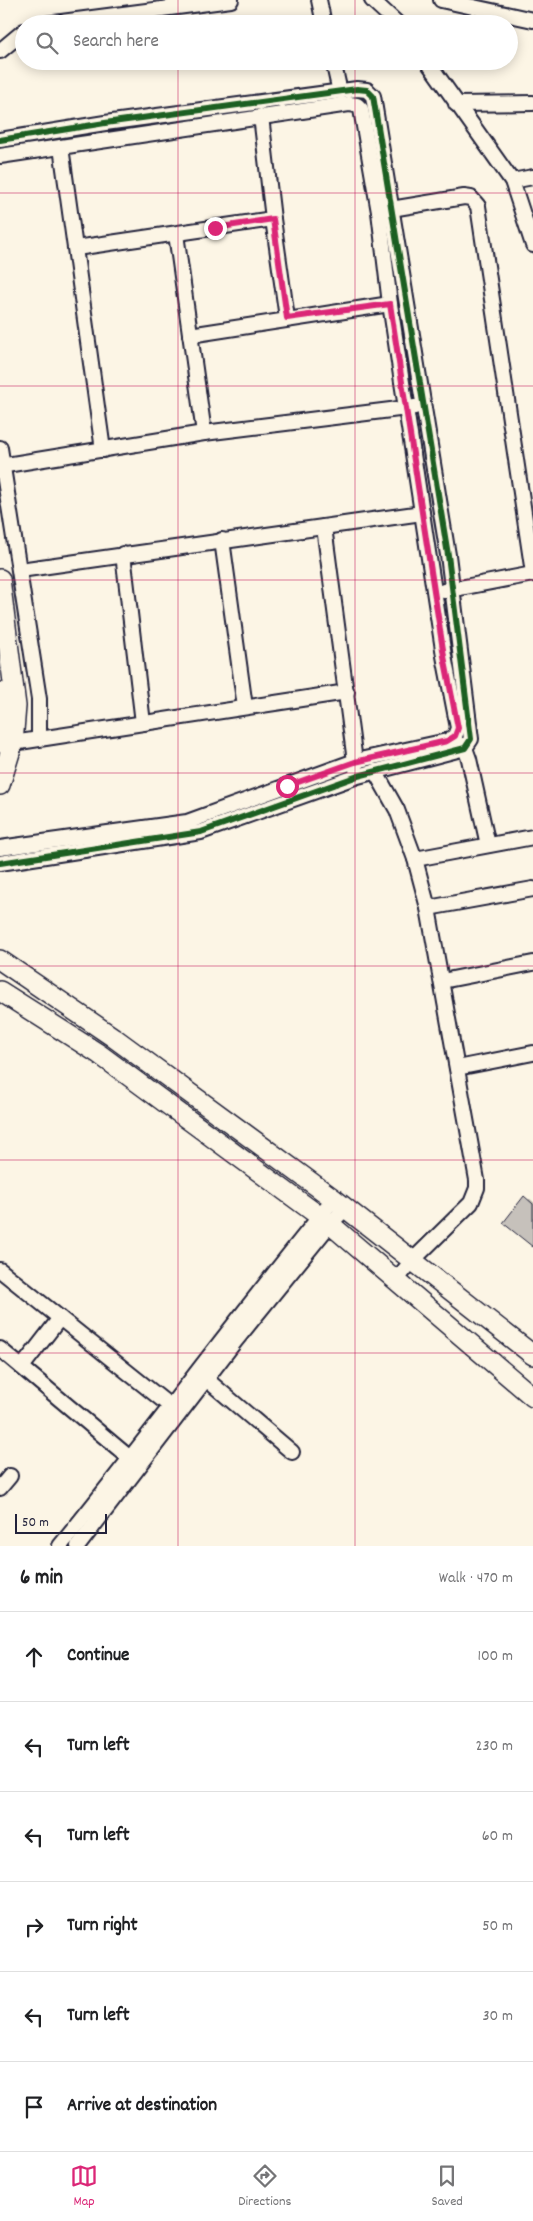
<!DOCTYPE html>
<html lang="en">
<head>
<meta charset="utf-8">
<style>
  body { margin:0; font-family:Dekko,sans-serif; background:#f2f2f2; color:#202124 }
  .scale { position:absolute; left:15px; bottom:12px; width:92px; box-sizing:border-box; padding-left:5px; border:2px solid #22223b; border-top:0; font-size:14px; line-height:18px; white-space:nowrap; color:#22223b; -webkit-text-stroke:4px #fcf5e5; paint-order:stroke }
  .stop { position:absolute; width:15px; height:15px; margin:-11px; border:4px solid #db2777; border-radius:50%; background:#fff }
  .stop.end { background:#db2777; border-color:#fff; box-shadow:0 1px 5px #0008 }
  .list { margin:0; padding:0; list-style:none }
  h2 { display:flex; justify-content:space-between; align-items:center; height:65px; margin:0; padding:0 20px; font-size:21px }
  h2 small { font-size:16px; font-weight:400; color:#757577 }
  .list li { display:grid; grid-template-columns:32px 1fr auto; gap:15px; align-items:center; box-sizing:border-box; height:90px; padding:0 20px; border-top:1px solid #e0e0e0 }
  .list b { display:block; font-size:19px; white-space:nowrap }
  .list em { font-size:16px; font-style:normal; color:#757577 }
  .icon { flex:none; width:28px; height:28px; fill:none; stroke:currentColor; stroke-width:2; stroke-linecap:round; stroke-linejoin:round }
  .map { position:relative; flex:none; width:533px; height:1546px; overflow:hidden }
  .search { position:absolute; background:#fff; box-shadow:0 2px 12px #0003; left:15px; right:15px; top:15px; height:55px; display:flex; align-items:center; gap:12px; box-sizing:border-box; padding:0 18px; border-radius:28px; color:#757577; font-size:19px }
  .sheet { height:605px; background:#fff }
  nav { display:flex; justify-content:space-around; align-items:center; box-sizing:border-box; height:70px; border-top:1px solid #e0e0e0; background:#fff; font-size:14px; color:#757577 }
  nav a { display:grid; justify-items:center; gap:2px }
  nav .on { color:#db2777 }
  .map>svg:first-child { display:block }
  .building { fill:#c6c1bb; stroke:#22223b; filter:url(#shadow) }
  .lines { fill:none; stroke-linecap:round; stroke-linejoin:round }
  .street-casing { stroke:#22223b; stroke-width:18 }
  .secondary-casing { stroke:#22223b; stroke-width:22 }
  .street { stroke:#fcf5e5; stroke-width:14 }
  .secondary { stroke:#fcf5e5; stroke-width:19 }
  .cycleway-casing { stroke:#fcf5e5; stroke-width:9 }
  .cycleway { stroke:#1b5e20; stroke-width:6 }
  .route { stroke:#db2777; stroke-width:6 }
  .grid { fill:none; stroke:#c2185b; stroke-width:1; stroke-opacity:0.55 }
</style>
</head>
<body>
<div class="map">
<svg width="533" height="1546" viewBox="0 0 533 1546">
  <defs>
    <filter id="shadow"><feDropShadow dx="5.5" dy="3" stdDeviation="0" flood-color="#0004"/></filter>
  </defs>
  <rect width="100%" height="100%" fill="#fcf5e5"/>
  <filter id="ink" filterUnits="userSpaceOnUse"><feTurbulence type="fractalNoise" baseFrequency=".02" numOctaves="2"/><feDisplacementMap in="SourceGraphic" scale="10" xChannelSelector="R" yChannelSelector="G"/><feConvolveMatrix kernelMatrix="1 2 1 2 8 2 1 2 1" color-interpolation-filters="sRGB"/></filter>
  <g filter="url(#ink)">
    <polygon class="building" points="524,1196 533,1204 533,1247 503,1223"/>
    <g class="lines">
      <g class="street-casing">
        <g id="street">
          <polyline points="319,0 324,24"/>
          <polyline points="372,0 398,24"/>
          <polyline points="441,0 533,20"/>
          <polyline points="46,24 231,0"/>
          <polyline points="0,51 24,31"/>
          <polyline points="333,61 340,92"/>
          <polyline points="427,61 512,181 533,245"/>
          <polyline points="456,104 533,103"/>
          <polyline points="261,116 273,219 287,318"/>
          <polyline points="0,140 105,123 357,89 367,90 373,96 448,555 471,739 465,748 358,776 201,832 0,863"/>
          <polyline points="61,147 103,450"/>
          <polyline points="0,156 349,104 357,105 361,109 379,212 390,304 444,656 458,728 455,736 447,741 355,761 187,822 0,848"/>
          <polyline points="512,181 533,177"/>
          <polyline points="385,210 464,197 471,198 478,206 533,573"/>
          <polyline points="176,234 204,433"/>
          <polyline points="76,248 273,219"/>
          <polyline points="190,335 390,304"/>
          <polyline points="0,448 39,699 39,738"/>
          <polyline points="0,466 204,433 415,407"/>
          <polyline points="324,527 356,769"/>
          <polyline points="222,540 245,707"/>
          <polyline points="123,554 143,723"/>
          <polyline points="20,570 422,513"/>
          <polyline points="444,591 533,574"/>
          <polyline points="459,744 465,748 469,759 488,845"/>
          <polyline points="0,745 347,692"/>
          <polyline points="375,771 397,810 415,859 428,908 477,1180 477,1188 471,1203 411,1262 397,1279"/>
          <polyline points="415,859 533,837"/>
          <polyline points="428,908 533,889"/>
          <polyline points="442,981 533,963"/>
          <polyline points="457,1068 533,1053"/>
          <polyline points="0,1270 170,1406"/>
          <polyline points="0,1349 137,1464"/>
          <polyline points="22,1367 60,1318"/>
          <polyline points="199,1373 292,1452"/>
          <polyline points="0,1488 10,1476"/>
          <path d="M60,1546C153,1432 240,1313 334,1199"/>
          <polyline points="78,1546 236,1340 330,1224 345,1209"/>
        </g>
      </g>
      <g class="secondary-casing">
        <g id="secondary">
          <polyline points="0,579 16,706 13,743 0,785"/>
          <polyline points="0,692 2,709 0,730"/>
          <polyline points="0,960 113,1037 334,1199 533,1355"/>
          <polyline points="0,991 99,1054 330,1224 533,1397"/>
        </g>
      </g>
      <use href="#street" class="street"/>
      <use href="#secondary" class="secondary"/>
      <g class="cycleway-casing">
        <polyline id="cycleway" points="0,140 105,123 357,89 367,90 373,96 448,555 471,739 465,748 358,776 201,832 0,863"/>
      </g>
      <use href="#cycleway" class="cycleway"/>
    </g>
  </g>
  <g class="lines" filter="url(#ink)">
    <polyline class="route" points="215,228 273,219 287,318 390,304 444,656 458,728 455,736 447,741 355,762 287,786"/>
  </g>
  <path class="grid" d="M178,0V24M355,0V24M178,61V1546M355,61V1546M0,193H533M0,386H533M0,580H533M0,773H533M0,966H533M0,1160H533M0,1353H533"/>
</svg>
<div class="scale">50 m</div>
<div class="stop" style="left:287px;top:786px"></div>
<div class="stop end" style="left:215px;top:228px"></div>
<div class="search"><svg class="icon" aria-label="search" viewBox="0 0 24 24"><circle cx="10" cy="10" r="6"/><path d="M15 15l6 6"/></svg>Search here</div>
</div>
<section class="sheet">
<h2>6 min<small>Walk · 470 m</small></h2>
<ul class="list">
<li><svg class="icon" aria-label="ahead" viewBox="0 0 24 24"><path d="M12 20V5M6 11l6-6 6 6"/></svg><div><b>Continue</b></div><em>100 m</em></li>
<li><svg class="icon" aria-label="left" viewBox="0 0 24 24"><path d="M17 20v-9H6M10 6l-5 5 5 5"/></svg><div><b>Turn left</b></div><em>230 m</em></li>
<li><svg class="icon" aria-label="left" viewBox="0 0 24 24"><path d="M17 20v-9H6M10 6l-5 5 5 5"/></svg><div><b>Turn left</b></div><em>60 m</em></li>
<li><svg class="icon" aria-label="right" viewBox="0 0 24 24"><path d="M7 20v-9h11M14 6l5 5-5 5"/></svg><div><b>Turn right</b></div><em>50 m</em></li>
<li><svg class="icon" aria-label="left" viewBox="0 0 24 24"><path d="M17 20v-9H6M10 6l-5 5 5 5"/></svg><div><b>Turn left</b></div><em>30 m</em></li>
<li><svg class="icon" aria-label="arrive" viewBox="0 0 24 24"><path d="M6 21V4h12l-3 4 3 4H6"/></svg><div><b>Arrive at destination</b></div></li>
</ul>
</section>
<nav>
<a class="on"><svg class="icon" aria-label="map" viewBox="0 0 24 24"><path d="M3 6l6-2 6 2 6-2v14l-6 2-6-2-6 2zM9 4v14M15 6v14"/></svg>Map</a>
<a><svg class="icon" aria-label="directions" viewBox="0 0 24 24"><path d="M12 3l9 9-9 9-9-9zM9 14v-3h6M13 9l2 2-2 2"/></svg>Directions</a>
<a><svg class="icon" aria-label="saved" viewBox="0 0 24 24"><path d="M7 4h10v16l-5-4-5 4z"/></svg>Saved</a>
</nav>
</body>
</html>
